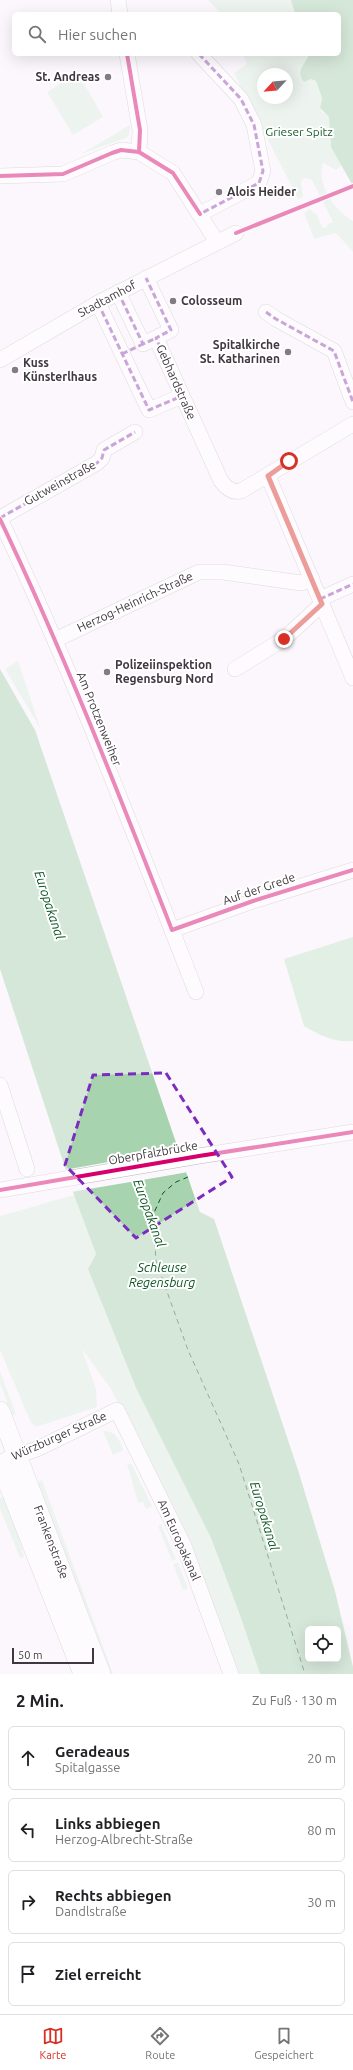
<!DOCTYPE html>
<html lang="de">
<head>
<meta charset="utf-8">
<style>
  body { margin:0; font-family:Ubuntu,sans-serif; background:#f6f6f6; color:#202124 }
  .controls { position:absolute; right:12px; bottom:12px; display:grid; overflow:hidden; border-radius:6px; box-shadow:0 4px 16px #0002 }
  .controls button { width:36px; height:36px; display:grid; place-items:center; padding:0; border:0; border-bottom:1px solid #e0e0e0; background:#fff; color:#202124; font:20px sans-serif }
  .compass { position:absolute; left:257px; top:68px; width:36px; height:36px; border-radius:50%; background:#fff; box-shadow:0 4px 16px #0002; rotate:244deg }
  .scale { position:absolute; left:12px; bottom:10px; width:82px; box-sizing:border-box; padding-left:4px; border:2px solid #403840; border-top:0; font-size:11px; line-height:14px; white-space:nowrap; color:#403840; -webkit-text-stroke:3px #fff; paint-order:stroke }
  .stop { position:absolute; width:12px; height:12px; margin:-9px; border:3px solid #d93025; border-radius:50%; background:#fff }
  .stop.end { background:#d93025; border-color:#fff; box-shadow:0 1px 4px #0008 }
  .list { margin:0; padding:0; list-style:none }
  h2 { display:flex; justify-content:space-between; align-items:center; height:52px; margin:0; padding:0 16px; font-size:17px }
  h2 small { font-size:13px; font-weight:400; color:#757577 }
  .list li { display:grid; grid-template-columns:26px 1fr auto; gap:12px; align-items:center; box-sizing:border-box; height:64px; margin:0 8px 8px; padding:0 8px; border:1px solid #e0e0e0; border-radius:6px }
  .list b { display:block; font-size:15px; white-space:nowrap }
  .list p { margin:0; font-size:13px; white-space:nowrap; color:#757577 }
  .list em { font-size:13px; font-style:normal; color:#757577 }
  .icon { flex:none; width:22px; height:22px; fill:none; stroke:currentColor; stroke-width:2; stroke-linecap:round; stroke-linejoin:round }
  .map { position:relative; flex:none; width:353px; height:1674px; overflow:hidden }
  .search { position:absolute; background:#fff; box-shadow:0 4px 16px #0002; left:12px; right:12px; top:12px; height:44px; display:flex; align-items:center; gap:10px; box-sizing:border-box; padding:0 14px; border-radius:6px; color:#757577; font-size:15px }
  .sheet { height:340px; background:#fff }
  nav { display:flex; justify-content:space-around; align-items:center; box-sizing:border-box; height:56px; border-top:1px solid #e0e0e0; background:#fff; font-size:11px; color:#757577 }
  nav a { display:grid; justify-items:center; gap:2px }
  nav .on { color:#d93025 }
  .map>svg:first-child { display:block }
  .green { fill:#dcf0df; fill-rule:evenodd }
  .forest { fill:#c4e5ca }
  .water { fill:#a7d3ae; fill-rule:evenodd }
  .pier { fill:#fcf7fc }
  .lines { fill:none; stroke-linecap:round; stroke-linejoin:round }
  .ferry { stroke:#0b5523; stroke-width:1; stroke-dasharray:5 4; stroke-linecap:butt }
  .minor-casing { stroke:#bcb6bc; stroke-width:16 }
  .major-casing { stroke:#bcb6bc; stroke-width:20 }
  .minor { stroke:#fffeff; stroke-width:15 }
  .major { stroke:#fffeff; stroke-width:19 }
  .quiet { stroke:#8e44ad; stroke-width:3; stroke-dasharray:6 3; stroke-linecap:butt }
  .cycleway-casing { stroke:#fff; stroke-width:6 }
  .cycleway { stroke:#d6006c; stroke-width:4 }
  .route { stroke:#d93025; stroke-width:5 }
  .marked { fill:none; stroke:#7b2cbf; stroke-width:3; stroke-dasharray:8 5; stroke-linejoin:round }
  .poi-dot { fill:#827b82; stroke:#fff; stroke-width:1.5 }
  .labels { text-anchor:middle; stroke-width:4; stroke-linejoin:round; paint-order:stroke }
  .poi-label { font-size:12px; font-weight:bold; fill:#403840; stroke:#fff; text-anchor:start }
  .park-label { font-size:12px; fill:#1a5f2d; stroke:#fff }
  .street-label { font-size:12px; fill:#403840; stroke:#fff }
  .water-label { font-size:13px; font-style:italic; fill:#0b5523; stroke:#fff }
</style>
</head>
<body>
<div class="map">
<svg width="353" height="1674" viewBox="0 0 353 1674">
  <rect width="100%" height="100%" fill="#fcf7fc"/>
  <g class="green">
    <polygon points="208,0 291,0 295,14 221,14"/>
    <path d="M242,54H309L301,72V77L306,81L311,79L316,81L322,98L320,106L321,111L329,117L331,138L330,143L342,165L336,170L323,163C316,184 335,211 353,221V252L336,233L314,239L304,213L310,209L317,215L322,227L326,228L328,224L333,222L312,180L304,178L301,182L303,197L298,199L234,73L247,64ZM263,74H287V98H263Z"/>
    <polygon points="78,73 103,117 73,135 47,92"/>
    <polygon points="130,125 129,135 126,138 81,154"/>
    <polygon points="18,661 41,730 5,669"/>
    <polygon points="74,1195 96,1254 88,1269 136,1388 211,1538 241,1618 260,1674 238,1674 212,1601 187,1540 111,1389 82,1349 96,1389 97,1407 36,1427 31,1423 0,1350 0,1216"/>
    <polygon points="0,1371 16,1414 12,1416 0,1383"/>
    <path d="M103,1431C116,1431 119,1439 123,1449L122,1451L113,1455Z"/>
    <polygon points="131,1463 152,1506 146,1509 143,1502 138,1503 127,1464"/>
    <path d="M42,1480L113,1674H107C83,1610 62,1546 38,1482Z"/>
    <polygon points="5,1497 16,1524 24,1557 20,1558 0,1509 0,1498"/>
    <polygon points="161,1524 176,1559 172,1561 158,1526"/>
    <polygon points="178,1562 188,1589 183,1590 173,1564"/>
  </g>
  <path class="forest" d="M353,937V1041C335,1043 319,1035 304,1026L284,959Z"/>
  <g class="water">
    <path d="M291,0H353V186L331,147L329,117L320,108L322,98L316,81L311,79L304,82C295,70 306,64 309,54H339V14H295Z"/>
    <path d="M0,669L35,730L196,1201L200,1212L214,1219L298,1470L335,1591L353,1667V1674H260L241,1618L211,1538L136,1388L88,1269L96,1254L74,1195L0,969ZM308,1629H338V1659H308Z"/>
  </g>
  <polygon class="pier" points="180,1149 188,1172 160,1177 71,1192 64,1170"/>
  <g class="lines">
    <polyline class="ferry" points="188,1177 176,1182 163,1193 153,1215 156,1261 188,1350 239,1464 305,1674"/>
    <g class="minor-casing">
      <g id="minor">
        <polyline points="118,0 120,14"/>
        <polyline points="127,54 140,130 139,152"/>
        <polyline points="199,54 241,99 254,125 263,171 259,183 200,214"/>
        <polyline points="0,176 63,174 112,153 121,150 139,152 173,173 217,242"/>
        <path d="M146,278L171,330L156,338L221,481C226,488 232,493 241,491L353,424"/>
        <polyline points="118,292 143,344 156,338"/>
        <polyline points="98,303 149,410 182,396"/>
        <polyline points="266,312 276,319 334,351 353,402"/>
        <polyline points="0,360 98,303 236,233"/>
        <polyline points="268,476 353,678"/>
        <polyline points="0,518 97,463 102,458 104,450 135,432"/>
        <path d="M0,519C73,673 134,833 196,992"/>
        <polyline points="320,599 353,584"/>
        <polyline points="55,640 199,572 223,572 301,583 312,579"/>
        <polyline points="235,669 284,639 322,604"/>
        <polyline points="172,930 253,901 353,870"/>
        <polyline points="0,1085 27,1169"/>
        <polyline points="0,1190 199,1156 353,1132"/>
        <polyline points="7,1459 37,1449 117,1410 184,1546 231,1674"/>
      </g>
    </g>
    <g class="major-casing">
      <g id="major">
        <polyline points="0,1411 101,1674"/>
        <polyline points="0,1463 83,1674"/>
      </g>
    </g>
    <use href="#minor" class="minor"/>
    <use href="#major" class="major"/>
    <g class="quiet">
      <polyline points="199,54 241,99 254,125 263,171 259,183 200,214"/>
      <polyline points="118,292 143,344 156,338"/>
      <polyline points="98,303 149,410 182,396 156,338 171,330 146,278"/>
      <polyline points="266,312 276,319 334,351 353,402"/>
      <polyline points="122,354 143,344"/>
      <polyline points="0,518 97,463 102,458 104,450 135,432"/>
      <polyline points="320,599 353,584"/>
    </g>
    <g class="cycleway-casing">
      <g id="cycleway">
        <polyline points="127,54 140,130 139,152"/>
        <polyline points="0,176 63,174 112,153 121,150 139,152 173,173 200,214"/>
        <polyline points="236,233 353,186"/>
        <path d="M0,519C64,653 118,792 172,930L253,901L353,870"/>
        <polyline points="0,1190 199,1156 353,1132"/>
      </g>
    </g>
    <use href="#cycleway" class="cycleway"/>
  </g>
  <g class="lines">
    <polyline class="route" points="284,639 322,604 268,476 289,461"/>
  </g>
  <path d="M0 0H353V1674H0ZM166,1073L232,1177L136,1238L65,1165L93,1075Z" fill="#fcf7fc" fill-opacity=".55" fill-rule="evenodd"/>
  <path class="marked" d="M166,1073L232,1177L136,1238L65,1165L93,1075Z"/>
  <g class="poi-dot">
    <circle cx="108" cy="77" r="4"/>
    <circle cx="219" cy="192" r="4"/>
    <circle cx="173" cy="301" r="4"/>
    <circle cx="288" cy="352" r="4"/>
    <circle cx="15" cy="370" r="4"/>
    <circle cx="107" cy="672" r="4"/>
  </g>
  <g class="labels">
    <g class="poi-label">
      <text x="100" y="81" text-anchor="end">St. Andreas</text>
      <text x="227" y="196">Alois Heider</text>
      <text x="181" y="305">Colosseum</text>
      <text x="280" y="349" text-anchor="end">Spitalkirche<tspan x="280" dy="14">St. Katharinen</tspan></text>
      <text x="23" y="367">Kuss<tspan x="23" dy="14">Künsterlhaus</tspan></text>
      <text x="115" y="669">Polizeiinspektion<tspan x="115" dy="14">Regensburg Nord</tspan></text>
    </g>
    <g class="park-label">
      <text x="299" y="136">Grieser Spitz</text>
    </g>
    <g class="street-label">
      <text transform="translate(107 299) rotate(-28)" y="4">Stadtamhof</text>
      <text transform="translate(176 382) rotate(66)" y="4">Gebhardstraße</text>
      <text transform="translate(60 483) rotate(-29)" y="4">Gutweinstraße</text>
      <text transform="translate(135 602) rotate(-25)" y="4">Herzog-Heinrich-Straße</text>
      <text transform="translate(99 719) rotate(68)" y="4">Am Protzenweiher</text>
      <text transform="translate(259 889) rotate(-19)" y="4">Auf der Grede</text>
      <text transform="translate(153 1153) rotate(-10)" y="4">Oberpfalzbrücke</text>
      <text transform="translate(59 1436) rotate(-24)" y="4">Würzburger Straße</text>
      <text transform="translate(179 1540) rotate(66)" y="4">Am Europakanal</text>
      <text transform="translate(51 1542) rotate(69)" y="4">Frankenstraße</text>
    </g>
    <g class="water-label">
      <text transform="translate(50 905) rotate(72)" y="5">Europakanal</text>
      <text transform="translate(150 1213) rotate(70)" y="5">Europakanal</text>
      <text x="162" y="1272">Schleuse<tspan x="162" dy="15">Regensburg</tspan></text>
      <text transform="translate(265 1516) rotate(73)" y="5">Europakanal</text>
    </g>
  </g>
</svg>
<div class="controls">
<button><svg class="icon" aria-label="locate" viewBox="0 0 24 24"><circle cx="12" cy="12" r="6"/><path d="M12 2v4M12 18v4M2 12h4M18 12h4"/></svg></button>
</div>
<svg class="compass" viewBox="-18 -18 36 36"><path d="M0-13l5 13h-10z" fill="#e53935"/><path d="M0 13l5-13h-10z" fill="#757577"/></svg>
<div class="scale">50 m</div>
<div class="stop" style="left:289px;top:461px"></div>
<div class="stop end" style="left:284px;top:639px"></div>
<div class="search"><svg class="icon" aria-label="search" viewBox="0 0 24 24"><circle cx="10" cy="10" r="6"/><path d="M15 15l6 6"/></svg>Hier suchen</div>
</div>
<section class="sheet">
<h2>2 Min.<small>Zu Fuß · 130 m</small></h2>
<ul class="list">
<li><svg class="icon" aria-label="ahead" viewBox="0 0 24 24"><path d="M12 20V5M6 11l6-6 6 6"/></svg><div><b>Geradeaus</b><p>Spitalgasse</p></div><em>20 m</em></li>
<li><svg class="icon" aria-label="left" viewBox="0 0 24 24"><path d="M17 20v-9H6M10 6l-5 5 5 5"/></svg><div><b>Links abbiegen</b><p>Herzog-Albrecht-Straße</p></div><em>80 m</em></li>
<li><svg class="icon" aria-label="right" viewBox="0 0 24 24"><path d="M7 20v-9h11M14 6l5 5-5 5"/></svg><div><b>Rechts abbiegen</b><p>Dandlstraße</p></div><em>30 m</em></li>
<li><svg class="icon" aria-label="arrive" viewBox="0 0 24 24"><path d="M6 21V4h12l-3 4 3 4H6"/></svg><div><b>Ziel erreicht</b></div></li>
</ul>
</section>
<nav>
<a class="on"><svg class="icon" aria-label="map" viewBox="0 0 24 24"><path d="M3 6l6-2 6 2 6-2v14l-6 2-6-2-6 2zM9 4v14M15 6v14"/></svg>Karte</a>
<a><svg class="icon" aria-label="directions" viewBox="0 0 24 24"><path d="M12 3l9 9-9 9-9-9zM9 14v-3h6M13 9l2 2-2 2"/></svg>Route</a>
<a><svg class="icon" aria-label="saved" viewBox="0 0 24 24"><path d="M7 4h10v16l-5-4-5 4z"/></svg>Gespeichert</a>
</nav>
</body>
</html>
